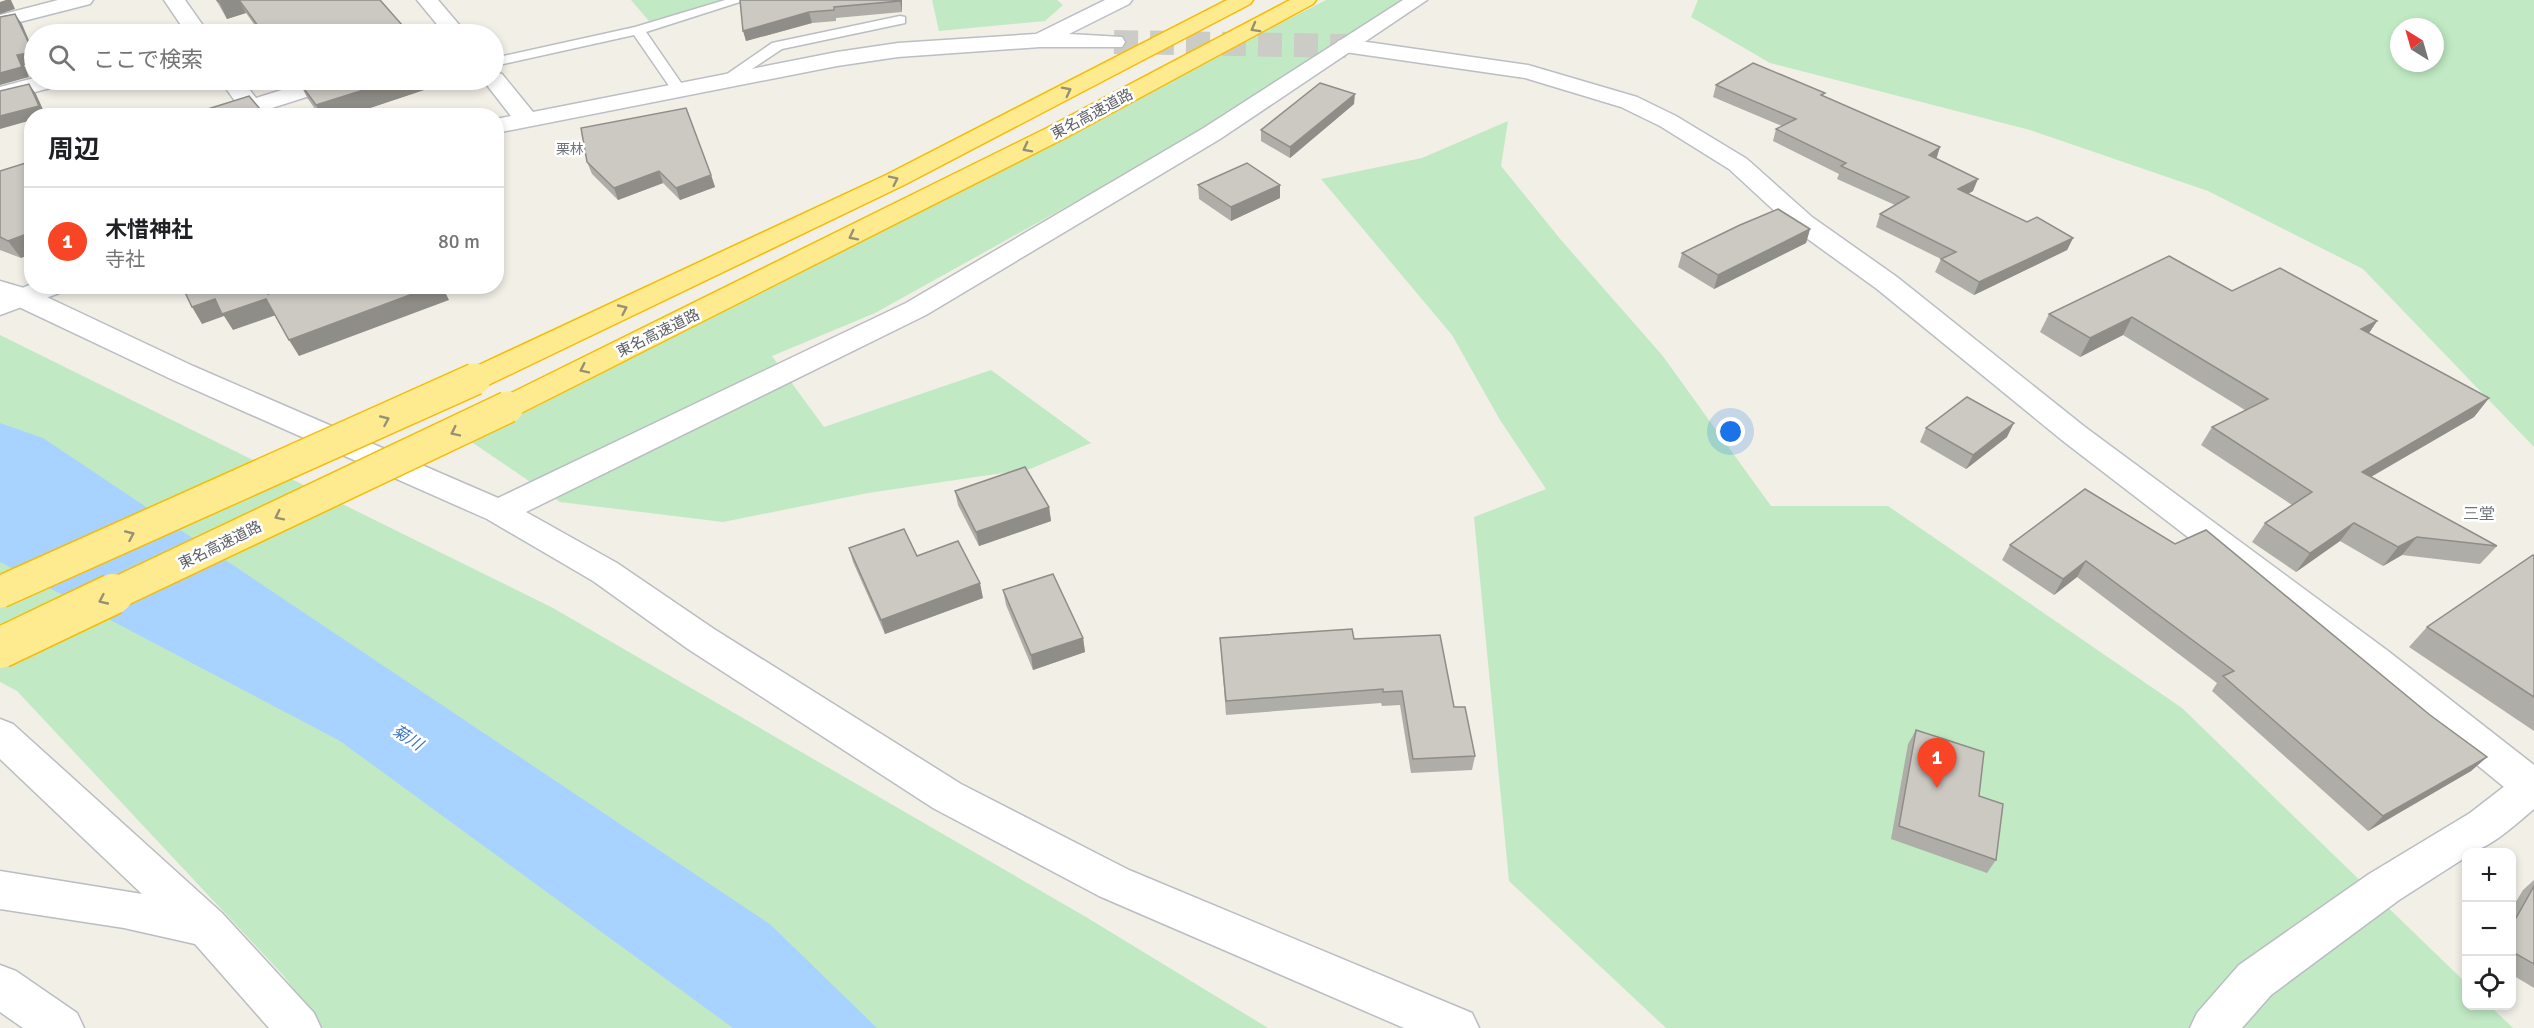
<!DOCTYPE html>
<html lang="ja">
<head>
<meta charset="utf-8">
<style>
  body { margin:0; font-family:Signika,"Noto Sans JP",sans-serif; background:#f6f6f6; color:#202124 }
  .controls { position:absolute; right:18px; bottom:18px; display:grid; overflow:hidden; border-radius:12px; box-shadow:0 3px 9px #0003 }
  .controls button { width:54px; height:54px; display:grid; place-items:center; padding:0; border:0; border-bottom:2px solid #e0e0e0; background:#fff; color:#202124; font:30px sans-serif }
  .compass { position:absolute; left:2390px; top:18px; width:54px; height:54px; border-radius:50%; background:#fff; box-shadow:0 3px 9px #0003; rotate:323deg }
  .you { position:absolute; left:1731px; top:432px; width:21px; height:21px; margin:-15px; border:4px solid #fff; border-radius:50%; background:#1a73e8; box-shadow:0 0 0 9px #1a73e833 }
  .badge { display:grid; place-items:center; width:39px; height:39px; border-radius:50%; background:#f84525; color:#fff; font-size:20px; font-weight:700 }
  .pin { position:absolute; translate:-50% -50px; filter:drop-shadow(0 2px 3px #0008) }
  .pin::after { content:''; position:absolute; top:32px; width:21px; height:18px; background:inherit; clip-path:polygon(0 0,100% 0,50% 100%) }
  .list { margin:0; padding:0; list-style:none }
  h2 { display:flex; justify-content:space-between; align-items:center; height:78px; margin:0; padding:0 24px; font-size:26px }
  h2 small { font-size:20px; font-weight:400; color:#757577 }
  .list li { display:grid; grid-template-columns:39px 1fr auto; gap:18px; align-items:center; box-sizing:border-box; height:108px; padding:0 24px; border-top:2px solid #e0e0e0 }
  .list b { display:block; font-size:22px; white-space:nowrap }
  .list p { margin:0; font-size:20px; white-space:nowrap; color:#757577 }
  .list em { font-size:20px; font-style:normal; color:#757577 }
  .icon { flex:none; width:33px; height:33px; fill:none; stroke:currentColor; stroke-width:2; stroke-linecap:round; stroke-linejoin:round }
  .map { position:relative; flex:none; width:2534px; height:1028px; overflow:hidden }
  .search { position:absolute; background:#fff; box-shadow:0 3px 9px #0003; left:24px; top:24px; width:480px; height:66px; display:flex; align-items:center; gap:15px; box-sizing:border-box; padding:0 21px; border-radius:33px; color:#757577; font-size:22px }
  .panel { position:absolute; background:#fff; box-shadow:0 3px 9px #0003; left:24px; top:108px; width:480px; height:186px; border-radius:24px }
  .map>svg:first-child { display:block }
  .green { fill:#c1eac4; fill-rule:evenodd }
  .water { fill:#a8d2ff }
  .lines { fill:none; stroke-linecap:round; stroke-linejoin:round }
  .secondary-tunnel { stroke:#ccccc6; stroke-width:24; stroke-dasharray:24 12; stroke-linecap:butt }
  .lane-casing { stroke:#babdc2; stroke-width:3 }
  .street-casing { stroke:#babdc2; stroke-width:3 }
  .secondary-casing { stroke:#bbbec5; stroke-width:3 }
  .highway-casing { stroke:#f7bc00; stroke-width:3 }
  .lane { fill:#fff; fill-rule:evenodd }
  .street { fill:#fff; fill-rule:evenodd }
  .secondary { fill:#fff; fill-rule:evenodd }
  .highway { fill:#ffeb8f; fill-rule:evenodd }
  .highway-bridge-far1-casing { stroke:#f7bc00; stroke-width:34; stroke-linecap:butt }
  .highway-bridge-casing { stroke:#f7bc00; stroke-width:43; stroke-linecap:butt }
  .highway-bridge-far1 { stroke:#ffeb8f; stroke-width:31 }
  .highway-bridge { stroke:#ffeb8f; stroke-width:40 }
  .wall { fill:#afada8 }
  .shaded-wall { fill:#8f8d88 }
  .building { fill:#ccc9c3; stroke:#8f8d88; stroke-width:1.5 }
  .oneway { stroke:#969175 }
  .labels { text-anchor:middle; stroke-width:5; stroke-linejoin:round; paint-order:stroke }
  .far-neighbourhood-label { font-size:14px; fill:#6e737a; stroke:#fff }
  .street-label { font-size:15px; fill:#5d6167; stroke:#fff }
  .neighbourhood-label { font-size:16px; fill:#6e737a; stroke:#fff }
  .water-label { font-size:16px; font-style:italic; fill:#3d75c5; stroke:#fff }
</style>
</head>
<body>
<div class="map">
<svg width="2534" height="1028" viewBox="0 0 2534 1028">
  <rect width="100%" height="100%" fill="#f1efe6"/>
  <g class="green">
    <polygon points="631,0 730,0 649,21"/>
    <polygon points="932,0 1057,0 1063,5 1045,21 939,31"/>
    <polygon points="1326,0 1411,0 1219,122 875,313 772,356 824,427 991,370 1091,443 1030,469 868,493 723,522 560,502 470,441"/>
    <path d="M1698,0H2534V447L2363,269L2208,191L2030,130L1770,63L1691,17ZM2399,27H2435V63H2399Z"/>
    <polygon points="1508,121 1501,166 1561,240 1662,355 1771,506 1888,506 2182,708 2466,983 2466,1006 2490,1006 2513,1028 1666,1028 1509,881 1474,517 1546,489 1500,420 1452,335 1321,179 1422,158"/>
    <polygon points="0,335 553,608 1086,917 1268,1028 323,1028 283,975 17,691 0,682"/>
  </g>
  <polygon class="water" points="0,423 43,438 771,925 877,1028 733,1028 340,741 0,562"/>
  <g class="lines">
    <polyline class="secondary-tunnel" points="1114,42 1346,46"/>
    <g class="lane-casing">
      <g id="lane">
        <polygon points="725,0 746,0 646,32 686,90 684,93 674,93 634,35 494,66 494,58 635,27"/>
        <polygon points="900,16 905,17 905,23 782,49 729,84 719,84 717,81 772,43"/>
      </g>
    </g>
    <g class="street-casing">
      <g id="street">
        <polygon points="58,0 93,0 90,4 0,27 0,15"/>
        <polygon points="164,0 185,0 209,34 187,34"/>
        <polygon points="1403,0 1427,0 1220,139 926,315 526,512 617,563 714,629 961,784 1129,870 1472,1013 1479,1028 1404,1028 1099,896 933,808 688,649 593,581 487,519 173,380 0,298 0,281 34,291 193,366 498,498 906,303 1202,129"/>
        <polygon points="34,78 65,80 62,85 0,101 0,87"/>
        <polygon points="220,80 242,80 256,98 314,80 347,80 344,85 247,116 210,116 213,111 237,104"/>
        <polygon points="0,719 13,724 222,913 314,1013 321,1028 269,1028 195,944 124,928 0,909 0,871 142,894 0,759"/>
        <path d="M2534,771V809C2518,822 2487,852 2466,852V857L2399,900L2271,995L2242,1028H2190L2197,1013L2239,965L2369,874L2470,813L2519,775Z"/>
        <polygon points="0,965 16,971 77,1013 84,1028 23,1028 0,1012"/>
      </g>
    </g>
    <g class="secondary-casing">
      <g id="secondary">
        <polygon points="417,0 438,0 467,34 445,34"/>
        <polygon points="1105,0 1132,0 1129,4 1069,34 1122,37 1125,42 1122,47 1040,47 898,57 837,66 496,133 496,119 511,116 483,80 494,80 494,72 502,74 533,112 837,52 898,43 1036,34"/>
        <polygon points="1346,39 1528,65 1637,97 1676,116 1747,159 1812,217 1897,277 2085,427 2388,651 2534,765 2534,805 2520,800 2362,671 2063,441 1877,289 1794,229 1729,169 1660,126 1621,107 1525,78 1338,51 1335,46 1338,41"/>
        <polygon points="32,284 65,286 62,292 0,315 0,297"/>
      </g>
    </g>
    <g class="highway-casing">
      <g id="highway">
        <polygon points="1227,0 1253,0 1250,4 904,185 486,386 475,389 464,386 460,379 464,372 886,175"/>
        <polygon points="1290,0 1316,0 1313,4 1065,138 519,414 508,417 497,414 493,407 497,400 1047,128"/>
      </g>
    </g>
    <use href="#lane" class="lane"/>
    <use href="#street" class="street"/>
    <use href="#secondary" class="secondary"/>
    <use href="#highway" class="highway"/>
    <g class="highway-bridge-far1-casing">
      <g id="highway-bridge-far1">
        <polyline points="0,592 475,379"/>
        <polyline points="110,596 508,407"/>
      </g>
    </g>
    <g class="highway-bridge-casing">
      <polyline id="highway-bridge" points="0,648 113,594"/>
    </g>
    <use href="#highway-bridge-far1" class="highway-bridge-far1"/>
    <use href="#highway-bridge" class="highway-bridge"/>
  </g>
  <g class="wall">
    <polygon points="216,0 380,0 403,26 407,34 261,34 246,13 227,19"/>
    <polygon points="740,0 902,0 902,12 836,18 836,21 812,23 746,41"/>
    <polygon points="294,80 443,80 445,83 346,116 320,116 308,99 299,82 297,83"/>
    <polygon points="1716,85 1824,96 1940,147 1936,158 1973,191 1968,194 2027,222 2073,238 2067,250 1974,295 1935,272 1941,259 1876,227 1880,214 1895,205 1837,179 1839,174 1773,141 1776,129 1782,126 1713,97"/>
    <polygon points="1354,104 1290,158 1261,141 1261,130"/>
    <polygon points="587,162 711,175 715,187 680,200 663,183 618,200 592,174"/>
    <polygon points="0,171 21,258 0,250"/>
    <polygon points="1198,185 1280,185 1280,198 1231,221 1199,199"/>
    <polygon points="1810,229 1806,243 1714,289 1678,267 1682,253"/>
    <polygon points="2232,291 2377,321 2369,333 2489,398 2474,417 2371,477 2497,546 2480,564 2402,555 2383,566 2340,541 2296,572 2252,542 2265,523 2292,505 2201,445 2212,427 2245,410 2123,335 2080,357 2040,332 2049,314"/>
    <polygon points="1926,428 2007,437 1966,469 1920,442"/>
    <polygon points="2085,489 2430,715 2487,757 2471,771 2368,831 2212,691 2217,683 2077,577 2054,595 2002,560 2010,545"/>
    <polygon points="955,491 1049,507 1051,521 979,546 958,505"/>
    <polygon points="849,548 917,556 983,598 885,634 853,562"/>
    <polygon points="2534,556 2534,731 2409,647 2427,627"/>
    <polygon points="1003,590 1083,638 1085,652 1033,670 1006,605"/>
    <polygon points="1220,638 1354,639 1454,707 1475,756 1472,770 1411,773 1400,705 1382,706 1381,703 1226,715"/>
    <polygon points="1916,730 1979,796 1996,860 1987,873 1891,839 1908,744"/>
    <polygon points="2534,880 2534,988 2511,974 2511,910 2523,890"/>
  </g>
  <g class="shaded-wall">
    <polygon points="6,0 11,0 15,9 0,14 0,2"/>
    <polygon points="227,0 239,0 246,13 227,19 219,2"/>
    <polygon points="900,0 902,0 902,12 900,1"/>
    <polygon points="809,12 812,23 746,41 743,31"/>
    <polygon points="15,14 22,24 34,52 34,63 24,65 29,77 0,85 0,73 17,55"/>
    <polygon points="403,26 407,34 394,34 391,29"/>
    <polygon points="295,80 308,80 297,83"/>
    <polygon points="395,80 443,80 445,83 346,116 322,116 316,105"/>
    <polygon points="29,84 36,94 46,116 32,116 32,120 0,129 0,116"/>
    <polygon points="1355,94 1354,104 1290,158 1290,147"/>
    <polygon points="1940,147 1936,160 1929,155"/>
    <polygon points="659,171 663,183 618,200 614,188"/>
    <polygon points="711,175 715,187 680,200 676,188"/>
    <polygon points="1978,179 1973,191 1953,202 1958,189"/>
    <polygon points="1280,185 1280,198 1231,221 1231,207"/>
    <polygon points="1810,229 1806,243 1714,289 1718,275"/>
    <polygon points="32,232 32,254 21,258 8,241"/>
    <polygon points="2073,238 2067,250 1974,295 1979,282"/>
    <polygon points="434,286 446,286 443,288 449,300 299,356 289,340"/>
    <polygon points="215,299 266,299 276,315 233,330 224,316 202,324 192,307"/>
    <polygon points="2132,317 2123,335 2080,357 2090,338"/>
    <polygon points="2377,321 2365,339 2361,329"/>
    <polygon points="2489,398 2474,417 2348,490 2362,472"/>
    <polygon points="2014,423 2007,437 1966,469 1973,455"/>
    <polygon points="1049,507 1051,521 979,546 976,532"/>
    <polygon points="2354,523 2340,541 2296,572 2310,553"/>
    <polygon points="2417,537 2402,555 2383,566 2398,547"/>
    <polygon points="2086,561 2077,577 2054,595 2063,579"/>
    <polygon points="980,583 983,598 885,634 881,620"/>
    <polygon points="1083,638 1085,652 1033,670 1031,655"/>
    <polygon points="2487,757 2471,771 2368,831 2383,816"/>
  </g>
  <g class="building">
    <polygon points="217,0 227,0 219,2"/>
    <polygon points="239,0 380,0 403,26 391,29 398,34 264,34"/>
    <polygon points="740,0 900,0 900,1 834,7 834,10 809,12 743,31"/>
    <polygon points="15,14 33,52 17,55 22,67 0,73 0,17"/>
    <polygon points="1753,63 1825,93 1821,95 1940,147 1929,155 1978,179 1958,189 2027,222 2037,217 2073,238 1979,282 1941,259 1956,252 1880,214 1909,197 1841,166 1846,163 1776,129 1796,119 1716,85"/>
    <polygon points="307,80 395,80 316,105 299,82"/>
    <polygon points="1320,83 1355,94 1290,147 1261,130"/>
    <polygon points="29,84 39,106 0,116 0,91"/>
    <polygon points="249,96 266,116 213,116 208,109"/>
    <polygon points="686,108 711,175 676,188 659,171 614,188 587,162 581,128"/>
    <polygon points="32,161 32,232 8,241 0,237 0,171"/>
    <polygon points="1247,163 1280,185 1231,207 1198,185"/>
    <polygon points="1778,209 1810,229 1718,275 1682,253 1740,225"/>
    <polygon points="2169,256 2232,291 2280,268 2377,321 2361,329 2489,398 2362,472 2497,546 2417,537 2398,547 2354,523 2310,553 2265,523 2312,492 2212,427 2268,399 2132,317 2090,338 2049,314"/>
    <polygon points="182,286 264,286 268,294 290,286 434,286 289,340 266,299 222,314 215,299 192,307"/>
    <polygon points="1967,397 2014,423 1973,455 1926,428"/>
    <polygon points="1025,467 1049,507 976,532 955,491"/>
    <polygon points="2085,489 2175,544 2206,530 2430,715 2487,757 2383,816 2223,676 2234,671 2086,561 2063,579 2010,545"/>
    <polygon points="904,529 917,556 958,541 980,583 881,620 849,548"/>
    <polygon points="2533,555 2534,556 2534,697 2427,627"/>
    <polygon points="1053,574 1083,638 1031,655 1003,590"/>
    <polygon points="1352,629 1354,639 1440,635 1454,707 1465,707 1475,756 1413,759 1402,691 1383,692 1383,689 1226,701 1220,638"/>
    <polygon points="1916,730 1984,752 1979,796 2003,804 1996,860 1899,826"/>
    <polygon points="2534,886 2534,964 2511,951 2511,927"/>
  </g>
  <defs><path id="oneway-chevron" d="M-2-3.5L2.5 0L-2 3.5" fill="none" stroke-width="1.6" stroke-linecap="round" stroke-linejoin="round" transform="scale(1.5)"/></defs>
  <g class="oneway">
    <use href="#oneway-chevron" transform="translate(1255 28) rotate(151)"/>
    <use href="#oneway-chevron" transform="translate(1067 91) rotate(-27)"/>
    <use href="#oneway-chevron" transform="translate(1027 148) rotate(153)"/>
    <use href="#oneway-chevron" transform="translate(894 180) rotate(-26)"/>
    <use href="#oneway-chevron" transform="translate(853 236) rotate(153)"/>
    <use href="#oneway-chevron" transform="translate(623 309) rotate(-25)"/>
    <use href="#oneway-chevron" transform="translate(584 369) rotate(154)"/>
    <use href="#oneway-chevron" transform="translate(385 420) rotate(-24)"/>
    <use href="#oneway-chevron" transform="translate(455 432) rotate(154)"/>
    <use href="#oneway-chevron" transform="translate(279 516) rotate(154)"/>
    <use href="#oneway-chevron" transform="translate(130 535) rotate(-24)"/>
    <use href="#oneway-chevron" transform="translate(103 600) rotate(155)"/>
  </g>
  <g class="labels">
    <g class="far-neighbourhood-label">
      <text x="570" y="154">栗林</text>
    </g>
    <g class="street-label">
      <text transform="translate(1092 114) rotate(-28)" y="5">東名高速道路</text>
      <text transform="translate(658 333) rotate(-26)" y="5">東名高速道路</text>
      <text transform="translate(220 545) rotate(-26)" y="5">東名高速道路</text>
    </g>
    <g class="neighbourhood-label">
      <text x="2479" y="519">三堂</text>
    </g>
    <g class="water-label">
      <text transform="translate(408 737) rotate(33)" y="6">菊川</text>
    </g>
  </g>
</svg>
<div class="controls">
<button>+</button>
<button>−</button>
<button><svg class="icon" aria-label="locate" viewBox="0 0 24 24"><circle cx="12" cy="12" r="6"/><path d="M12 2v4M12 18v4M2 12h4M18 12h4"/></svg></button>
</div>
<svg class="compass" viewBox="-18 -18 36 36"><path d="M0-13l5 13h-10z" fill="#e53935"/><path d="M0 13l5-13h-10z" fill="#757577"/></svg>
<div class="you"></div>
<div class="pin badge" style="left:1937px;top:788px">1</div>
<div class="search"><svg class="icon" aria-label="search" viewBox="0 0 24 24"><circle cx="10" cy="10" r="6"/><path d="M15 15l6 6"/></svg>ここで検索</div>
<section class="panel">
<h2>周辺<small></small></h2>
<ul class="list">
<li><span class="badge">1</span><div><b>木惜神社</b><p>寺社</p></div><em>80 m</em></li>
</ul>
</section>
</div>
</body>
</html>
